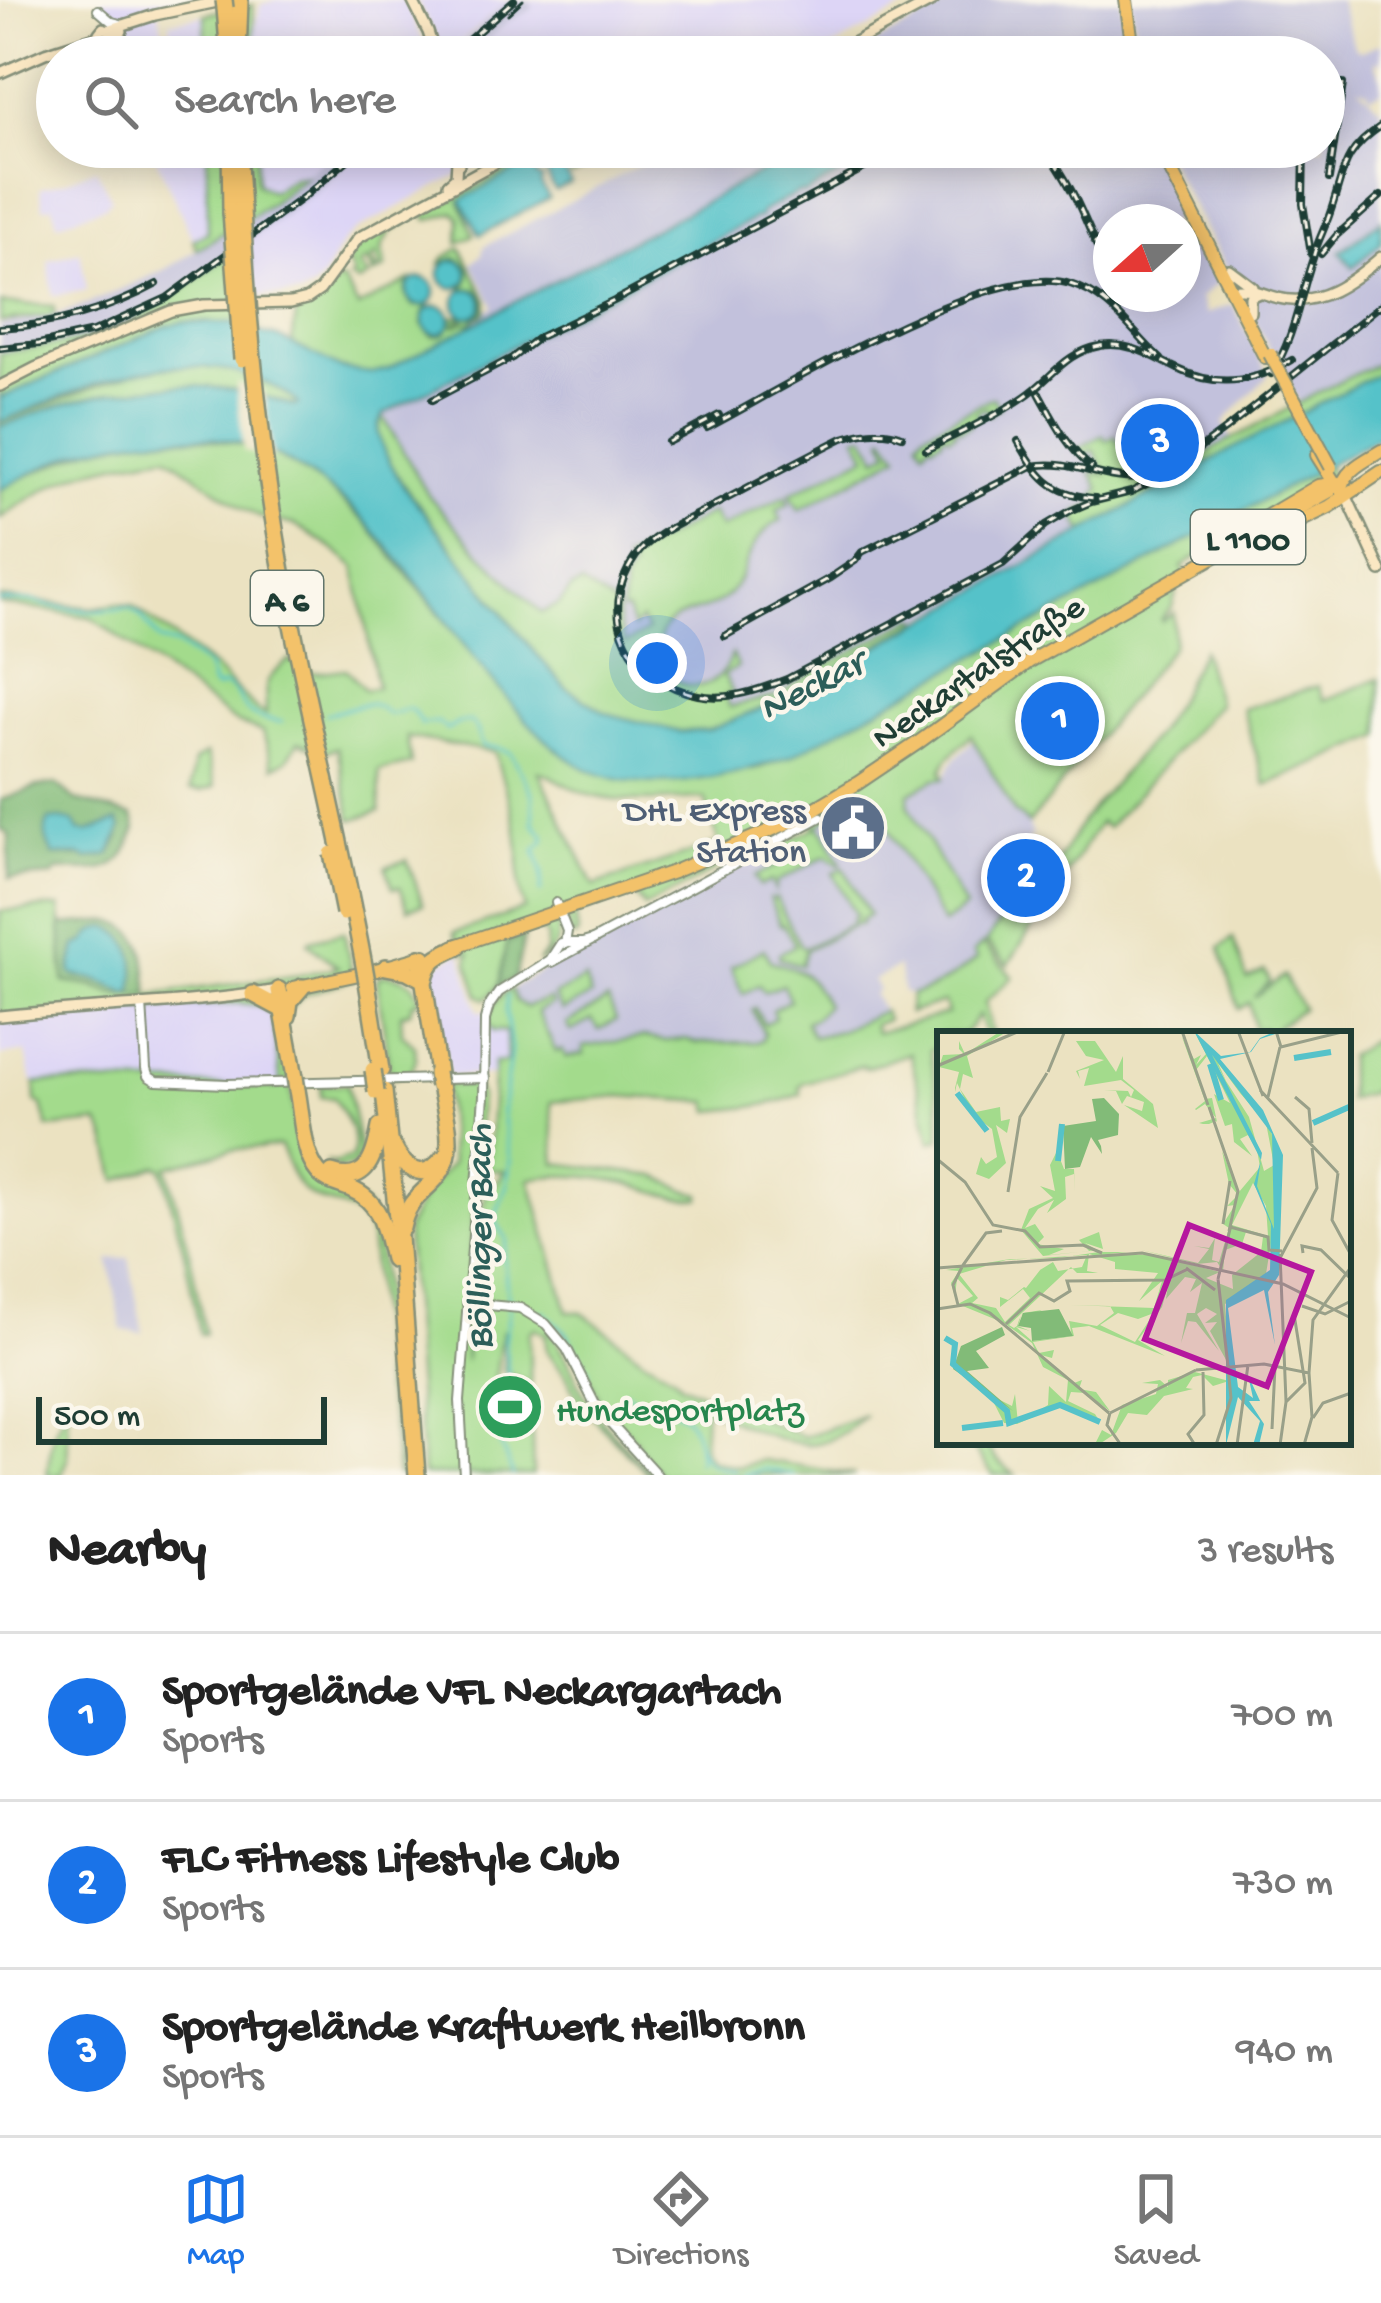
<!DOCTYPE html>
<html lang="en">
<head>
<meta charset="utf-8">
<style>
  body { margin:0; font-family:"Gochi Hand",sans-serif; background:#f6f6f6; color:#222 }
  .compass { position:absolute; left:1093px; top:204px; width:108px; height:108px; border-radius:50%; background:#fff; box-shadow:0 6px 30px #0003; rotate:249deg }
  .scale { position:absolute; left:36px; bottom:30px; width:291px; box-sizing:border-box; padding-left:12px; border:6px solid #1f3d34; border-top:0; font-size:33px; line-height:42px; white-space:nowrap; color:#1f3d34; -webkit-text-stroke:9px #fbf7ec; paint-order:stroke }
  .you { position:absolute; left:657px; top:663px; width:42px; height:42px; margin:-30px; border:9px solid #fff; border-radius:50%; background:#1a73e8; box-shadow:0 0 0 18px #1a73e833 }
  .badge { display:grid; place-items:center; width:78px; height:78px; border-radius:50%; background:#1a73e8; color:#fff; font-size:39px; font-weight:700 }
  .pin { position:absolute; translate:-50% -50%; border:6px solid #fff; box-shadow:0 3px 12px #0006 }
  .list { margin:0; padding:0; list-style:none }
  h2 { display:flex; justify-content:space-between; align-items:center; height:156px; margin:0; padding:0 48px; font-size:51px }
  h2 small { font-size:39px; font-weight:400; color:#767676 }
  .list li { display:grid; grid-template-columns:78px 1fr auto; gap:36px; align-items:center; box-sizing:border-box; height:168px; padding:0 48px; border-top:3px solid #e0e0e0 }
  .list b { display:block; font-size:45px; white-space:nowrap }
  .list p { margin:0; font-size:39px; white-space:nowrap; color:#767676 }
  .list em { font-size:39px; font-style:normal; color:#767676 }
  .icon { flex:none; width:66px; height:66px; fill:none; stroke:currentColor; stroke-width:2; stroke-linecap:round; stroke-linejoin:round }
  .map { position:relative; flex:none; width:1381px; height:1475px; overflow:hidden }
  .search { position:absolute; background:#fff; box-shadow:0 6px 30px #0003; left:36px; right:36px; top:36px; height:132px; display:flex; align-items:center; gap:30px; box-sizing:border-box; padding:0 42px; border-radius:66px; color:#767676; font-size:45px }
  .sheet { height:660px; background:#fff }
  nav { display:flex; justify-content:space-around; align-items:center; box-sizing:border-box; height:168px; border-top:3px solid #e0e0e0; background:#fff; font-size:33px; color:#767676 }
  nav a { display:grid; justify-items:center; gap:6px }
  nav .on { color:#1a73e8 }
  .map>svg:first-child { display:block }
  .built { fill:#ddd5f6 }
  .industrial { fill:#c2c1dc; fill-rule:evenodd }
  .green { fill:#a3db8c; stroke:#618c60; stroke-width:3; fill-rule:evenodd }
  .forest { fill:#82bb78; stroke:#507c56; stroke-width:3; fill-rule:evenodd }
  .water { fill:#55c2c9; stroke:#3a807e; stroke-width:3 }
  .pier { fill:#ebe2c1 }
  .lines { fill:none; stroke-linecap:round; stroke-linejoin:round }
  .stream { stroke:#55c2c9; stroke-width:3 }
  .tertiary-casing { stroke:#85907a; stroke-width:12 }
  .secondary-casing { stroke:#85907a; stroke-width:14 }
  .primary-casing { stroke:#85907a; stroke-width:16 }
  .motorway-casing { stroke:#85907a; stroke-width:20 }
  .tertiary { stroke:#fff; stroke-width:8 }
  .secondary { stroke:#fae7c3; stroke-width:9 }
  .primary { stroke:#f3c26a; stroke-width:12 }
  .motorway { stroke:#f3c26a; stroke-width:15 }
  .tram { stroke:#1f3d34; stroke-width:3 }
  .rail-casing { stroke:#1f3d34; stroke-width:8 }
  .rail { stroke:#fbf7ec; stroke-width:3; stroke-dasharray:9; stroke-linecap:butt }
  .primary-bridge-casing { stroke:#85907a; stroke-width:16; stroke-linecap:butt }
  .motorway-bridge-casing { stroke:#85907a; stroke-width:20; stroke-linecap:butt }
  .primary-bridge { stroke:#f3c26a; stroke-width:12 }
  .motorway-bridge { stroke:#f3c26a; stroke-width:15 }
  .labels { text-anchor:middle; stroke-width:9; stroke-linejoin:round; paint-order:stroke }
  .shield { fill:#fbf7ec; stroke:#61756b; stroke-width:3 }
  .shield-label { font-size:33px; font-weight:bold; fill:#1f3d34 }
  .street-label { font-size:36px; fill:#1f3d34; stroke:#fbf7ec }
  .service-label { font-size:36px; fill:#4e5e75; stroke:#fbf7ec; text-anchor:end }
  .leisure-label { font-size:36px; fill:#27864d; stroke:#fbf7ec; text-anchor:start }
  .water-label { font-size:39px; font-style:italic; fill:#2c5e59; stroke:#fbf7ec }
  .inset-river { fill:none; stroke:#55c2c9; stroke-width:6 }
  .inset-road { fill:none; stroke:#99a089; stroke-width:3 }
  .view { fill:#b5179e; fill-opacity:0.15; stroke:#b5179e; stroke-width:6 }
  .inset-edge { fill:none; stroke:#1f3d34; stroke-width:6 }
</style>
</head>
<body>
<div class="map">
<svg width="1381" height="1475" viewBox="0 0 1381 1475">
  <rect width="100%" height="100%" fill="#fbf7ec"/>
  <filter id="ink" filterUnits="userSpaceOnUse"><feTurbulence type="fractalNoise" baseFrequency=".00833" numOctaves="2"/><feDisplacementMap in="SourceGraphic" scale="24" xChannelSelector="R" yChannelSelector="G"/><feConvolveMatrix kernelMatrix="1 2 1 2 8 2 1 2 1" color-interpolation-filters="sRGB"/></filter>
  <filter id="wash" filterUnits="userSpaceOnUse"><feTurbulence type="fractalNoise" baseFrequency=".004" numOctaves="4" result="noise"/><feDisplacementMap in="SourceGraphic" scale="48" xChannelSelector="R" yChannelSelector="G"/><feGaussianBlur stdDeviation="2.7" result="paint"/><feColorMatrix in="noise" values="0 0 0 0 0 0 0 0 0 0 0 0 0 0 0 0 0 1.4 0 .05"/><feComposite in="paint" operator="in"/></filter>
  <g filter="url(#wash)">
    <rect width="100%" height="100%" fill="#ebe2c1"/>
    <g class="built">
      <polygon points="101,0 189,0 158,10 169,57 119,57 116,31"/>
      <polygon points="278,0 404,0 430,57 255,57 255,28 261,4"/>
      <polygon points="416,0 509,0 443,57 432,29"/>
      <polygon points="530,0 920,0 815,57 464,57 508,22 532,9"/>
      <polygon points="205,15 206,57 171,57 170,22"/>
      <polygon points="151,147 207,147 208,232 193,240"/>
      <polygon points="257,147 339,147 305,176 294,177 273,191 257,184"/>
      <polygon points="367,147 516,147 442,183 355,231 342,243 322,279 312,289 301,295 253,296 248,240 311,195"/>
      <polygon points="96,168 112,200 107,202 108,205 57,224 53,206 43,208 40,188 66,181"/>
      <polygon points="80,252 87,290 53,296 48,261"/>
      <polygon points="461,952 478,1011 489,1012 506,1031 507,1063 494,1063 494,1075 449,1076 435,1006 433,973 436,966"/>
      <polygon points="236,1003 259,1005 272,1014 282,1087 55,1081 35,1084 31,1078 26,1052 0,1056 0,1021 68,1012"/>
    </g>
    <g class="industrial">
      <polygon points="509,0 530,0 533,9 508,22 467,57 446,57"/>
      <polygon points="951,0 1121,0 1130,57 848,57 949,5"/>
      <polygon points="1131,0 1339,0 1355,49 1362,51 1381,43 1381,64 1378,60 1375,62 1381,78 1381,91 1369,96 1367,90 1358,87 1381,109 1381,362 1299,403 1175,174 1163,147 1324,147 1324,57 1138,57"/>
      <polygon points="339,147 367,147 311,195 176,295 128,322 94,337 0,353 0,325 49,317 92,302 166,269 270,204"/>
      <polygon points="675,147 809,147 470,327 468,322 494,306 472,263 482,255 483,247"/>
      <path d="M890,147H1155L1165,174L1220,281L1200,298L1206,314L1233,304L1268,375L1223,423L1233,440L1164,480L1115,514L920,620L919,617L816,671L776,696L730,707L688,703L542,613L475,548L429,496L382,415L756,217L761,212L800,192L804,193ZM1111,222H1183V294H1111Z"/>
      <polygon points="974,739 1015,813 1029,824 1032,835 1016,857 1047,878 1019,927 1004,917 986,942 973,953 977,958 932,990 911,995 903,992 898,967 873,980 878,990 873,994 883,1011 839,1031 784,1042 566,1057 556,1053 536,1012 545,998 526,1007 516,1000 512,991 516,985 817,826 828,818 877,794 945,778 951,763"/>
      <polygon points="129,1257 138,1307 143,1333 122,1330 109,1260"/>
    </g>
    <g class="green">
      <polygon points="253,5 254,57 206,57 205,14"/>
      <polygon points="207,147 256,147 257,184 272,191 294,177 305,176 270,204 197,249 193,240 208,232"/>
      <polygon points="559,147 595,147 605,159 572,175"/>
      <polygon points="520,163 523,167 460,201 474,235 459,243 460,218 455,212 429,220 426,218 426,213"/>
      <polygon points="456,192 390,232 382,248 386,268 382,270 376,255 370,260 379,272 372,275 373,272 366,261 359,265 368,277 358,283 350,278 354,275 347,262 356,249 373,236"/>
      <path d="M247,240L259,333C227,321 200,319 166,326L0,398V353C31,348 64,345 94,337C144,324 207,272 247,240Z"/>
      <path d="M461,248L487,300L486,312L469,323L476,324C450,338 399,371 372,373C344,376 316,356 292,343L297,310L317,302L339,280L344,282L358,307L412,279C403,288 404,298 414,306H428L423,313L422,324L432,336C447,337 450,328 453,317H458L460,320L453,324L455,326L465,321L461,316C475,320 484,315 485,300L477,290L463,288C473,277 470,264 456,258L441,263L445,257Z"/>
      <polygon points="0,303 54,306 54,315 0,322"/>
      <polygon points="1381,362 1381,372 1236,447 1083,532 1075,516 1079,511 1093,505 1097,492 1101,490 1091,472 1108,475 1100,471 1103,468 1094,450 1082,456 1076,450 1103,435 1106,441 1115,436 1119,443 1181,410 1199,444 1155,468 1184,455 1178,468 1325,389"/>
      <path d="M209,366C241,371 275,382 298,404L294,406C198,369 93,388 0,427V422L138,371L162,367Z"/>
      <polygon points="993,397 999,408 991,409 992,413 989,415 985,408 976,413 978,417 970,421 971,424 960,430 958,427 953,429 955,433 949,436 946,433 941,436 942,439 933,444 931,441 924,449 919,439 924,433"/>
      <path d="M382,415L429,496L475,548L541,613L559,604L572,588L582,584L617,607L619,627L625,644L647,631L641,620L633,628L627,611H622L624,582L632,568L624,560L712,513L721,528L786,496L789,503L777,510L781,520C743,541 753,566 729,594C707,619 652,605 659,655C662,678 688,692 709,683C721,678 727,666 732,655L738,667L724,675L733,693L725,695L730,707L776,696L816,671L916,617L920,620L780,701L710,730L678,732L606,713L565,687L521,636L402,483L382,448L378,432Z"/>
      <polygon points="865,435 878,457 890,451 883,438 885,436 899,455 799,510 790,494 867,455 857,436"/>
      <path d="M145,438H197L236,443L274,454L322,484L367,524L497,686L563,754L586,769L642,782L688,780L762,767L791,756L1326,466L1332,476L1242,526L1182,567L1187,576L1186,580L1177,587L1172,607L1161,619L1162,621L1174,613L1173,645L1029,824L1015,813L971,735L947,759L942,770L945,778L935,779L909,793L908,804L965,908L943,924L870,797L828,818L818,826L824,832L841,864L839,865L826,856L777,882L775,890L771,881L760,886L755,877L777,865L770,850L816,827L811,819L645,907L633,892L575,913L578,933L575,937L571,936L566,917L558,919C560,940 557,951 538,963L546,952L547,937L541,930H526L517,939L507,943L503,981L486,999L479,996L468,962L470,953L461,952L454,933L525,909C514,881 522,866 518,840C515,810 501,781 495,752L407,737L411,764L379,771L380,811L352,820L337,748L324,752L298,742L287,760L273,767L263,732L237,723L91,617L0,604V598L93,608L117,604L133,606L211,665L256,709L266,714C266,682 261,683 289,660L314,673L346,669L365,690L377,687L355,567L333,549L296,525L259,517L241,507L167,455C95,465 59,475 0,519V490L8,484L90,449ZM539,772C555,776 566,786 581,792C615,806 669,800 705,799L719,843L594,886Z"/>
      <polygon points="1202,650 1218,704 1107,828 1100,822 1008,965 986,942 1004,916 1019,926 1083,820 1155,735 1176,702"/>
      <polygon points="1379,679 1381,736 1266,785 1242,709 1318,686 1324,700"/>
      <polygon points="206,754 215,787 202,791 190,790 194,761"/>
      <polygon points="407,860 423,904 408,909 400,887 393,888 386,867"/>
      <polygon points="844,868 869,915 860,920 861,924 858,925 856,924 805,950 801,965 780,958 779,954 795,945 783,924 780,925 769,897 772,900 776,898 800,945 805,948 853,923 852,919 856,916 833,873"/>
      <path d="M60,907L64,981L92,986L115,995H149L294,976L338,967L308,943L310,940L344,932L353,979L305,994L280,1018L301,1154C318,1205 344,1180 367,1209C374,1217 375,1228 378,1237L401,1475H397L392,1419L384,1389L370,1234C359,1202 327,1210 304,1191C291,1179 288,1161 280,1146L231,1150L167,1167L189,1248L205,1334H200L184,1252L162,1168L156,1166L117,1181C111,1160 111,1139 98,1123L48,1128L42,1105L36,1102L35,1084L47,1082L281,1087L272,1014L259,1005L236,1003L68,1012L0,1021V911Z"/>
      <polygon points="1233,938 1247,979 1265,971 1270,981 1254,997 1284,976 1302,1008 1266,1034 1263,1028 1255,1031 1249,1003 1239,1009 1220,948"/>
      <path d="M983,944L1013,977L985,1002L992,1034H985L979,1015L964,1034H940V1048L930,1050L940,1107V1139L931,1142L910,1053L865,1068L864,1065L803,1083L800,1087L801,1094C773,1106 742,1108 711,1111L709,1102L620,1096L551,1102L556,1163L656,1176L685,1190L701,1194V1199C674,1201 652,1189 626,1183C595,1176 561,1173 530,1179L568,1312H580L591,1319L644,1359L674,1376L681,1384L804,1437L865,1415C850,1429 827,1445 806,1444C773,1441 734,1421 705,1408L703,1448L710,1460L739,1467L763,1460L855,1475H661L638,1447V1443L601,1402L570,1341L557,1326L550,1332C567,1352 574,1378 588,1401C605,1428 631,1451 653,1475H649L582,1406L566,1375L547,1351L545,1334L535,1328L529,1333L533,1475H423L406,1229L426,1190L451,1164L445,1084L477,1086L480,1096L465,1361L470,1322L475,1312L485,1307L487,1297L476,1292L485,1197L505,1171L488,1170L494,1063L507,1062L506,1031H493L488,1024C489,1009 497,995 511,989L516,1001L526,1007L549,999L552,1004L537,1012L556,1052L562,1050L566,1057L584,1054L583,1047L645,1037L664,1041L686,1039L696,1043L757,1042L762,1040L764,1033L752,1010L755,1008L764,1024L775,1018L772,1010L790,1000L783,985L764,992L759,985L743,994L731,967L764,949L770,961C803,970 810,974 826,1005L815,1018L805,1022L813,1037L839,1031L883,1011L887,1020L873,1025L876,1033L947,1014L944,1002L908,1013L911,995C937,989 955,975 977,959L973,953ZM502,1331L504,1332V1371L525,1382V1404L516,1406V1392L509,1391L495,1382Z"/>
      <path d="M387,974C406,978 415,980 420,1000L413,1003L410,1011L401,1014L402,1034L415,1046L416,1060L411,1072L392,1077L389,1067L377,980L379,976Z"/>
      <polygon points="585,979 591,996 562,1011 554,996"/>
      <polygon points="608,1000 616,1020 599,1030 592,1020 571,1031 567,1024"/>
      <polygon points="1381,1035 1381,1089 1348,1100 1348,1056"/>
      <path d="M347,1084L361,1155L353,1166L340,1169L325,1162L334,1163L352,1157C359,1135 345,1116 334,1098L321,1097V1086Z"/>
      <polygon points="63,1412 67,1412 68,1457 61,1475 47,1475 53,1435"/>
      <polygon points="969,1442 985,1442 996,1459 1015,1475 993,1475"/>
    </g>
    <g class="forest">
      <path d="M56,784L75,800L133,816L136,828C133,836 129,849 124,856C108,878 79,868 56,871L53,876L9,879V835L0,828V800L37,787ZM79,831L119,838L110,855C90,859 74,855 53,855Z"/>
      <path d="M109,921C150,929 145,961 149,995H115L92,986L64,982L61,925ZM85,943L128,992L94,979L77,977L71,970L76,946Z"/>
      <path d="M526,929L515,978L497,988C503,978 502,957 507,942L517,939Z"/>
    </g>
    <g class="water">
      <path d="M809,147H890L804,194L800,192L761,212L760,218H756L384,414L379,423L378,432L382,447L401,483L521,636L565,687L606,713L679,732L710,730L780,701L1236,447L1381,372V436L791,756C734,777 645,797 587,769C544,749 502,692 472,655C435,608 393,546 351,507C329,488 302,469 277,455C227,430 142,434 89,449C58,458 27,475 0,490V427C93,388 197,369 294,406L298,404C285,391 268,383 250,377C164,346 79,390 0,422V398L166,326L183,322L241,324L259,333L278,337L342,369L372,373L388,369Z"/>
      <polygon points="555,154 571,183 555,191 540,162"/>
      <polygon points="530,163 537,177 542,179 541,184 549,198 480,235 461,200"/>
      <polygon points="1381,220 1381,243 1353,267 1340,252"/>
      <circle cx="454" cy="274" r="14"/>
      <circle cx="421" cy="292" r="14"/>
      <circle cx="469" cy="303" r="14"/>
      <circle cx="437" cy="320" r="14"/>
      <path d="M61,819L74,822L79,831L88,832L118,821L121,829L110,855L88,859L78,855H53C47,843 42,832 49,820Z"/>
      <path d="M107,927C135,936 138,965 133,991L128,993L94,979L73,975L71,970L76,946L85,943C91,932 96,929 107,927Z"/>
    </g>
    <polygon class="pier" points="236,383 264,390 273,460 244,451"/>
    <g class="lines">
      <g class="stream">
        <path d="M0,601H33L50,606L93,611L129,608L140,615L160,641L176,645L208,667L213,686L216,688L225,685C238,691 236,696 244,707C252,718 269,720 282,722"/>
        <path d="M326,714C340,713 357,703 370,704C392,707 376,722 408,708L414,712L421,724L438,722L447,730L458,723L471,722L477,729L483,746L499,748L511,753L533,794L534,823L544,835V841L535,850L542,871L541,892"/>
        <polyline points="507,996 506,1012 511,1050 502,1112 510,1161 507,1185 496,1214 497,1224 507,1239 504,1259 509,1313 504,1340 508,1371 498,1406 499,1441 513,1475"/>
        <polyline points="543,1311 567,1333 589,1372"/>
        <path d="M624,1392C643,1406 668,1402 686,1418C699,1430 694,1449 707,1461C713,1467 725,1467 734,1470"/>
        <polyline points="698,1446 698,1462"/>
        <polyline points="743,1475 765,1469 794,1475"/>
      </g>
    </g>
  </g>
  <g filter="url(#ink)">
    <g class="lines">
      <g class="tertiary-casing">
        <g id="tertiary">
          <polyline points="98,10 112,22 120,24"/>
          <polyline points="556,903 567,931 565,944"/>
          <polyline points="552,962 821,817"/>
          <polyline points="142,1004 146,1069 148,1076 156,1081 227,1084 485,1078"/>
          <polyline points="467,1303 520,1308 546,1324 567,1349 598,1410 657,1475"/>
          <polyline points="464,1475 460,1401 484,1096 485,1020 489,1006 499,992 550,960 561,943 582,943 593,940"/>
        </g>
      </g>
      <g class="secondary-casing">
        <g id="secondary">
          <polyline points="412,0 428,32 436,57"/>
          <polyline points="111,29 155,15 227,0"/>
          <polyline points="112,31 103,28 99,33 100,38 109,41 113,35 122,31"/>
          <polyline points="827,57 934,0"/>
          <polyline points="0,73 45,53 99,36"/>
          <polyline points="449,147 459,164"/>
          <polyline points="448,184 456,177 457,160"/>
          <polyline points="1229,269 1253,287"/>
          <path d="M1232,290C1249,286 1262,294 1278,298C1318,308 1352,282 1381,257"/>
          <polyline points="1250,312 1250,297 1259,293"/>
          <polyline points="0,386 35,368 171,311 204,305 291,303 307,299 320,290 358,238 524,147"/>
          <polyline points="1347,497 1381,571"/>
          <path d="M0,1016C93,1006 187,1005 279,990"/>
        </g>
      </g>
      <g class="primary-casing">
        <g id="primary">
          <polyline points="1126,0 1134,57"/>
          <polyline points="1159,147 1265,357"/>
          <polyline points="1317,455 1337,487"/>
          <path d="M1342,490C1343,470 1365,461 1381,451"/>
          <polyline points="1224,542 1318,486 1340,483"/>
          <polyline points="1235,552 1329,507 1381,472"/>
          <polyline points="453,947 673,872 799,818 858,783 919,742 1030,661 1330,491"/>
          <polyline points="293,988 369,972 425,956"/>
        </g>
      </g>
      <g class="motorway-casing">
        <g id="motorway">
          <polyline points="225,8 229,57"/>
          <polyline points="238,57 240,0"/>
          <polyline points="230,147 231,212"/>
          <polyline points="239,165 242,210"/>
          <polyline points="420,957 438,1073"/>
          <polyline points="386,967 407,971 420,978"/>
          <path d="M425,979C429,959 440,955 458,947"/>
          <polyline points="367,982 381,1070"/>
          <polyline points="279,990 295,1077"/>
          <polyline points="253,994 281,1009"/>
          <polyline points="288,1016 290,1001 302,987"/>
          <path d="M297,1090C302,1114 302,1153 318,1172C327,1183 340,1184 351,1189C382,1202 385,1231 392,1259"/>
          <polyline points="384,1091 399,1237 417,1475"/>
          <path d="M393,1146C404,1169 423,1183 442,1159"/>
          <path d="M332,1173C368,1185 375,1155 380,1127"/>
          <path d="M402,1228C409,1192 433,1191 445,1164C455,1141 444,1109 440,1085"/>
        </g>
      </g>
      <use href="#tertiary" class="tertiary"/>
      <use href="#secondary" class="secondary"/>
      <use href="#primary" class="primary"/>
      <use href="#motorway" class="motorway"/>
      <polyline class="tram" points="508,14 523,0"/>
      <g class="rail-casing">
        <g id="rail">
          <polyline points="449,57 514,0"/>
          <path d="M1043,147C1075,185 1090,234 1111,279"/>
          <polyline points="1304,147 1303,204 1311,254"/>
          <polyline points="1329,179 1343,84"/>
          <polyline points="1321,254 1337,235 1381,196"/>
          <path d="M0,328C55,325 109,310 157,284"/>
          <polyline points="0,348 39,344 93,332 167,298 305,196 363,147"/>
          <path d="M1271,374C1294,340 1300,296 1313,258C1317,242 1325,228 1330,213C1345,171 1340,154 1381,126"/>
          <path d="M1039,393C1054,420 1067,448 1092,468"/>
          <polyline points="432,400 512,358 539,337 614,301 904,147"/>
          <path d="M707,428C784,388 990,259 1070,284C1112,297 1130,331 1161,359"/>
          <path d="M902,436C883,428 862,432 843,438C799,460 756,483 713,506C687,520 654,532 636,556C594,614 631,682 698,695C729,701 758,690 787,679L1003,564L1046,525L1070,511L1091,502L1131,492L1159,478L1226,429L1381,305"/>
          <path d="M1018,441C1038,476 1052,495 1095,498"/>
          <polyline points="668,442 719,415"/>
          <path d="M926,450C958,433 994,418 1024,397C1051,379 1065,352 1100,346C1131,341 1152,357 1178,369C1217,388 1256,382 1292,360"/>
          <path d="M725,636L830,578L855,561L862,552L1032,466C1073,458 1105,483 1145,478"/>
        </g>
      </g>
      <use href="#rail" class="rail"/>
      <g class="primary-bridge-casing">
        <polyline id="primary-bridge" points="1270,354 1331,467"/>
      </g>
      <g class="motorway-bridge-casing">
        <g id="motorway-bridge">
          <polyline points="224,0 225,8"/>
          <path d="M242,210C249,349 265,488 292,625C316,744 346,862 367,982"/>
          <polyline points="231,212 242,359"/>
          <polyline points="332,854 344,913"/>
          <polyline points="373,1070 376,1092"/>
          <polyline points="436,1073 438,1086"/>
          <polyline points="295,1077 297,1090"/>
        </g>
      </g>
      <use href="#primary-bridge" class="primary-bridge"/>
      <use href="#motorway-bridge" class="motorway-bridge"/>
    </g>
  </g>
  <defs>
    <g id="civic-disc" transform="scale(3.45)"><circle r="9.5" fill="#5c6f8a" stroke="#fbf7ec"/><path d="M-.6-6.5H3V-4.5H.6V-3L4-1V1h2V6H-6V1h2V-1L-.6-3ZM-1.2 2.5V6h2.4V2.5Z" fill="#fff"/></g>
    <g id="stadium-disc" transform="scale(3.45)"><circle r="9.5" fill="#2e9e5b" stroke="#fbf7ec"/><path d="M0-5a6.5 5 0 1 0 0 10a6.5 5 0 1 0 0-10ZM-3.5-1.8h7v3.6h-7Z" fill="#fff"/></g>
  </defs>
  <g fill-rule="evenodd">
    <use href="#civic-disc" x="853" y="828"/>
    <use href="#stadium-disc" x="510" y="1407"/>
  </g>
  <g class="labels">
    <g class="shield">
      <rect x="1191" y="510" width="114" height="54" rx="9"/>
      <rect x="251" y="571" width="72" height="54" rx="9"/>
    </g>
    <g class="shield-label">
      <text x="1248" y="549">L 1100</text>
      <text x="287" y="610">A 6</text>
    </g>
    <g class="street-label">
      <text transform="translate(976 669) rotate(-34)" y="13">Neckartalstraße</text>
    </g>
    <g class="service-label">
      <text x="806" y="820">DHL Express<tspan x="806" dy="41">Station</tspan></text>
    </g>
    <g class="leisure-label">
      <text x="556" y="1420">Hundesportplatz</text>
    </g>
    <g class="water-label">
      <text transform="translate(810 682) rotate(-27)" y="14">Neckar</text>
      <text transform="translate(476 1237) rotate(-90)" y="14">Böllinger Bach</text>
    </g>
  </g>
  <g transform="translate(937 1031)">
    <rect width="414" height="414" fill="#ebe2c1"/>
    <path d="M64,0H71L30,25L36,47L26,43L23,58L39,81L63,76L64,90L73,88L70,102L59,94L69,132L52,148L39,143L44,126L49,133L60,126L55,98L35,83L20,52L18,61V57L22,41L2,36L6,24L27,23L22,18V10L28,23ZM257,0L312,86L327,140L337,134L329,92L303,62L281,32L289,50L272,20L325,84L335,103L339,131V234L337,247L331,253L339,234L334,212L328,249L288,273L293,336L273,300L280,291L268,292L280,283L269,277L260,283L282,320L259,291L251,290L244,312L250,282H258L265,252L253,261L259,248L248,246L229,268L231,254L225,276L201,309L228,325L152,295L135,297L137,305L96,311L102,322L117,319L115,327L104,324L137,352L145,349L142,358L159,361L173,380L148,362L134,361L131,370L158,383L163,391L123,374L80,393L67,392L53,364L75,375L78,363L81,392L111,374L112,355L129,371L131,349L106,336L95,312L67,292L21,273L36,265L20,247L18,266L14,252L22,240L9,239L73,228L121,227L162,221H190L172,223L215,224L283,241L269,247L296,258L295,244L324,221L326,206L309,201L305,213L288,219L286,240L280,231L260,233L204,219L261,232L272,218L257,215L272,217L278,207L275,229L282,231L292,197L286,193L298,174L290,175L301,164L292,153L285,120L302,161L323,136L320,119L311,104L303,108L315,125L297,111L295,93L288,95L277,63L293,72L270,25L259,39L268,68L275,67L280,91L279,90L272,93H266L262,92L279,87L268,73L259,79L258,78L268,70L245,6L257,28L264,24L259,34L269,23ZM316,152L329,175L331,205L295,194ZM152,223L178,231V238L221,242L202,270L225,250L217,277L133,274L173,275L177,282L160,295L132,290L135,305L95,310L79,296L93,300L81,295L84,285L86,283L93,285L105,279L86,282L84,285L82,289L80,295L77,297L72,294L134,236L140,242H161L150,240ZM150,224L145,236L121,240L116,231L103,239L107,234L89,257L87,256L71,269L63,266V276L86,258L93,267L68,291L59,277L35,272L41,267L22,243L69,229ZM181,282L201,288L217,282L198,311L163,294ZM139,10H158L179,41L186,25V48L216,73L221,97L187,74L205,80L207,71L190,65L185,73L179,60L167,59L191,60L194,66L197,59L184,49L147,55L152,37L141,40L143,48L139,40L167,29L149,25ZM120,120L127,138H137L138,161L137,143L128,146L129,168L110,182L117,169L101,178L88,197L98,193L107,206L100,213L127,218L112,224L152,220L142,209L162,201L166,218L148,212L160,219L106,225L84,199L92,178L116,167L103,155L118,160L113,134ZM258,341L292,350L276,355L265,344L256,346L249,357L256,358L227,365L210,384L191,382L179,402L161,414H133L159,411L165,399L174,404L185,374L219,363L221,353L205,352L223,349L231,356V349Z" fill="#a3db8c" fill-rule="evenodd"/>
    <path d="M167,67L182,83L181,104L161,109L164,115L165,123L154,106L143,136L128,138L126,95L159,90L155,68ZM122,278L136,305L95,310L94,297L81,295L86,282ZM65,296L68,304L39,320L52,337L30,340L76,380L16,338L24,315Z" fill="#82bb78"/>
    <path d="M257,0L284,25L313,21L323,7L339,0H347L323,8L314,21L283,28L326,79L346,124L342,244L331,261L338,314L327,259L291,277L301,356L316,367L311,344L323,370H312L327,393L322,414H316L323,390L301,366L289,414V269L333,239L334,193L317,153L324,129ZM275,24L335,103L337,198L320,155L325,122Z" fill="#55c2c9" fill-rule="evenodd"/>
    <path class="inset-river" d="M357,27L394,21M273,33L284,69M20,62L50,100M376,92L412,76M121,130L125,93M8,307L18,313L16,333L70,380L72,392L123,374L163,391M25,397L66,392"/>
    <path class="inset-road" d="M245,0L271,74M301,0L326,65M339,0L344,16L409,0M0,35L80,1M111,41L127,2M323,59L401,142M331,66L343,16M358,66L372,78L375,112M272,76L301,160L292,200M0,128L28,151L56,194L88,200L103,216L146,214L165,222M401,142L395,189L414,224M71,161L83,86L110,42M286,193L293,150M293,196L331,206L332,219L345,220M366,222L365,215L384,219L414,248M343,223L349,370M342,229L380,157L375,117M0,237L205,222L346,253L414,287M249,237L278,259M281,248L291,335M281,248L294,194M21,274L16,254L26,234L49,202L65,200M365,275L388,283L414,270M0,278L33,273L53,282L172,382M69,293L102,262L117,270L133,260L130,250L228,249L251,238M259,339L327,333L372,342L375,386L367,414M372,342L376,289L414,236M173,382L259,339M173,382L170,394L184,414M376,387L386,372L414,362M335,398L338,336M258,414L251,403L267,384L266,341M279,414L294,367L291,337M300,414L311,334M343,414L349,371M343,414L349,371L368,352L357,283"/>
    <path class="view" d="M252,194L374,241L330,355L208,308Z"/>
    <rect width="414" height="414" class="inset-edge"/>
  </g>
</svg>
<svg class="compass" viewBox="-18 -18 36 36"><path d="M0-13l5 13h-10z" fill="#e53935"/><path d="M0 13l5-13h-10z" fill="#767676"/></svg>
<div class="scale">500 m</div>
<div class="you"></div>
<div class="pin badge" style="left:1060px;top:721px">1</div>
<div class="pin badge" style="left:1026px;top:878px">2</div>
<div class="pin badge" style="left:1160px;top:443px">3</div>
<div class="search"><svg class="icon" aria-label="search" viewBox="0 0 24 24"><circle cx="10" cy="10" r="6"/><path d="M15 15l6 6"/></svg>Search here</div>
</div>
<section class="sheet">
<h2>Nearby<small>3 results</small></h2>
<ul class="list">
<li><span class="badge">1</span><div><b>Sportgelände VFL Neckargartach</b><p>Sports</p></div><em>700 m</em></li>
<li><span class="badge">2</span><div><b>FLC Fitness Lifestyle Club</b><p>Sports</p></div><em>730 m</em></li>
<li><span class="badge">3</span><div><b>Sportgelände Kraftwerk Heilbronn</b><p>Sports</p></div><em>940 m</em></li>
</ul>
</section>
<nav>
<a class="on"><svg class="icon" aria-label="map" viewBox="0 0 24 24"><path d="M3 6l6-2 6 2 6-2v14l-6 2-6-2-6 2zM9 4v14M15 6v14"/></svg>Map</a>
<a><svg class="icon" aria-label="directions" viewBox="0 0 24 24"><path d="M12 3l9 9-9 9-9-9zM9 14v-3h6M13 9l2 2-2 2"/></svg>Directions</a>
<a><svg class="icon" aria-label="saved" viewBox="0 0 24 24"><path d="M7 4h10v16l-5-4-5 4z"/></svg>Saved</a>
</nav>
</body>
</html>
